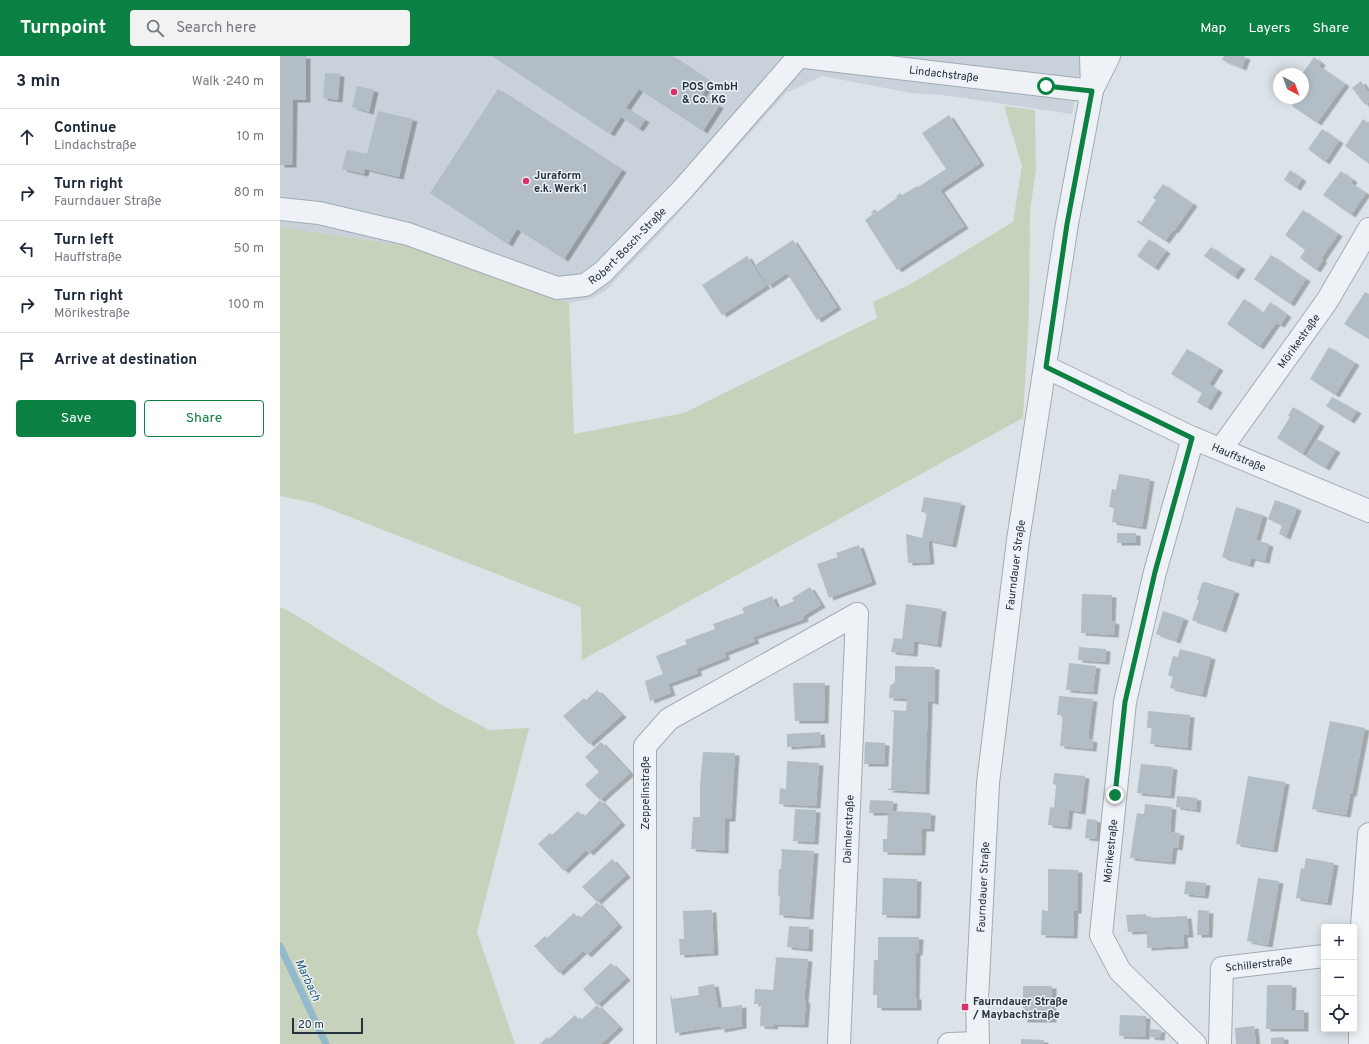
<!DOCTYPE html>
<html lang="en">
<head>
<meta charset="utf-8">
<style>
  body { margin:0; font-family:Overpass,sans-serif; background:#f2f2f3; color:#1f2937 }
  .controls { position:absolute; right:12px; bottom:12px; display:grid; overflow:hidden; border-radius:4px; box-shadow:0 2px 10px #0003 }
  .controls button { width:36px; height:36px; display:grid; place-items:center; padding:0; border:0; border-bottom:1px solid #e0e1e3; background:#fff; color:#1f2937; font:20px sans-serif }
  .compass { position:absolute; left:993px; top:12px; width:36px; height:36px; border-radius:50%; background:#fff; box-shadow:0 2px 10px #0003; rotate:139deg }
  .scale { position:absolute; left:12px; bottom:10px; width:71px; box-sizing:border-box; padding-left:4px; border:2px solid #24333f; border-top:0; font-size:11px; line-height:14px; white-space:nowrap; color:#24333f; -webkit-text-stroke:3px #ebf1f5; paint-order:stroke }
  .stop { position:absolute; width:12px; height:12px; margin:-9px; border:3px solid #0b8043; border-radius:50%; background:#fff }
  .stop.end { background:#0b8043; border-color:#fff; box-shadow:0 1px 4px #0008 }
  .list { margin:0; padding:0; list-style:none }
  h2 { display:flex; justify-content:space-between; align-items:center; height:52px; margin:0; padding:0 16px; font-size:17px }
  h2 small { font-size:13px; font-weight:400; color:#747a83 }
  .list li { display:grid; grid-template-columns:26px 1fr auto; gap:12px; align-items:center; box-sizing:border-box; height:56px; padding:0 16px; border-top:1px solid #e0e1e3 }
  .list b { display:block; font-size:15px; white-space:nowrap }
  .list p { margin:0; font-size:13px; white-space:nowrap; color:#747a83 }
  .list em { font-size:13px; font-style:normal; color:#747a83 }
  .actions { display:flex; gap:8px; padding:12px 16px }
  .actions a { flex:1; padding:9px 0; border:1px solid #0b8043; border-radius:4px; text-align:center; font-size:14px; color:#0b8043 }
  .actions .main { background:#0b8043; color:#fff }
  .icon { flex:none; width:22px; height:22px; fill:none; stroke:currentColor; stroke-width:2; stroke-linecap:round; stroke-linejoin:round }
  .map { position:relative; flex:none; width:1089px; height:988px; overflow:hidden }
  header { display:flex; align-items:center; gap:24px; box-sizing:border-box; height:56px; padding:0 20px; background:#0b8043; color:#fff }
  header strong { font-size:19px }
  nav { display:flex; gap:22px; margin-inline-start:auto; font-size:14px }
  .search { width:280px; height:36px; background:#f2f2f3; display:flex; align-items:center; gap:10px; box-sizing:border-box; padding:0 14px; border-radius:4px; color:#747a83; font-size:15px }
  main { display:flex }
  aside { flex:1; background:#fff }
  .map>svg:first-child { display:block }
  .built { fill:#c9d2da }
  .green { fill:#c6d2bc }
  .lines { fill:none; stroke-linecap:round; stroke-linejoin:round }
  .stream { stroke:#92b9cc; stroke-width:7 }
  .building { fill:#b2bdc5; filter:url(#shadow) }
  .minor-casing { stroke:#a0abb2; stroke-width:24 }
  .minor { stroke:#eef2f6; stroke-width:22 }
  .route { stroke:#0b8043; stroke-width:5 }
  .poi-dot { fill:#dc316c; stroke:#ebf1f5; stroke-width:1.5 }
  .labels { text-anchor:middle; stroke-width:3; stroke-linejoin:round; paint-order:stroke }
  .street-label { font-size:11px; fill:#24333f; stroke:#ebf1f5 }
  .poi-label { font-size:11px; font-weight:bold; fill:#24333f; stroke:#ebf1f5; text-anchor:start }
  .water-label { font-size:12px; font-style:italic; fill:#2a5b77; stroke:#ebf1f5 }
</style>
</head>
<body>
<header>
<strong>Turnpoint</strong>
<div class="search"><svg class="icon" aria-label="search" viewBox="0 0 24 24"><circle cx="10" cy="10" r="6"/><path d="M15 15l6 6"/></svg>Search here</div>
<nav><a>Map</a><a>Layers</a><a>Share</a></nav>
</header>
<main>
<aside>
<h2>3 min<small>Walk · 240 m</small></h2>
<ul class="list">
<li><svg class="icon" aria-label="ahead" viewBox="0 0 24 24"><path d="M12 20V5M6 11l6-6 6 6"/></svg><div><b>Continue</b><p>Lindachstraße</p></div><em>10 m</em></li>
<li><svg class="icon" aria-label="right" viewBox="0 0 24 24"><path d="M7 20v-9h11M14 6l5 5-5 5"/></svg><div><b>Turn right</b><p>Faurndauer Straße</p></div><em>80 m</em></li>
<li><svg class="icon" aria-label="left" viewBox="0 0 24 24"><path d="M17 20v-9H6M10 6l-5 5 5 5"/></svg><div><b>Turn left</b><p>Hauffstraße</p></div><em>50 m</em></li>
<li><svg class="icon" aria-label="right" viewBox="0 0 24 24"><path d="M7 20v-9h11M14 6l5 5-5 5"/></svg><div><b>Turn right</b><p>Mörikestraße</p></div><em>100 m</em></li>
<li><svg class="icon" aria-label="arrive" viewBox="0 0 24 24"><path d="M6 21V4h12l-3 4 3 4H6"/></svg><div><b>Arrive at destination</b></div></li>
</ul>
<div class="actions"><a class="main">Save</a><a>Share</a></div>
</aside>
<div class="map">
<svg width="1089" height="988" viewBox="0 0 1089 988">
  <defs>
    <filter id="shadow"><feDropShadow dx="4.5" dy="2.5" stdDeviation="0" flood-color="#0004"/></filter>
  </defs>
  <rect width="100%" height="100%" fill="#dbe3e8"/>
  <polygon class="built" points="0,0 805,0 792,58 662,39 631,37 542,20 506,37 379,179 325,235 310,243 289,247 127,190 0,171"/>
  <g class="green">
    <polygon points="724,50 755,54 756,114 750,154 749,258 743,362 302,604 301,551 34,447 0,440 0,171 127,190 289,247 294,378 404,357 597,262 593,246 629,229 733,166 742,110"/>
    <polygon points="0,551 9,555 160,648 209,674 249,672 197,876 235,988 0,988"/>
  </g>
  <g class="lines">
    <polyline class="stream" points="0,890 46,988"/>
  </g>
  <g class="building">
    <polygon points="0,0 26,0 26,44 13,44 12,109 0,109"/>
    <polygon points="212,0 392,0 431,26 422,39 439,50 423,75 359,33 346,52 365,64 359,73 341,61 330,78"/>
    <polygon points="944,0 963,0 966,1 962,12 942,4"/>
    <polygon points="1034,1 1041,7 1039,10 1065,28 1037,67 1012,50 1017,42 1023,42 1023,33 1028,26 1023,23 1022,18"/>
    <polygon points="45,17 60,18 58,44 43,42"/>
    <polygon points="1081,25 1089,37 1089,46 1085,49 1072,32"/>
    <polygon points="77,30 94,34 89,56 72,51"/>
    <polygon points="218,33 342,114 284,203 237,173 228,188 150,137"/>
    <polygon points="98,55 133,63 119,121 85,113 84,118 62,113 67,94 87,98"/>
    <polygon points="669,59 700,107 660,134 684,170 617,214 585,164 593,158 591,156 596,153 597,156 617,142 616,140 620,137 622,139 637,130 638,131 666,113 642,77"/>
    <polygon points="1083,63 1089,68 1089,108 1065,90"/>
    <polygon points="1042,73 1059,85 1045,106 1028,93"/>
    <polygon points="1010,114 1022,123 1016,132 1004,124"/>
    <polygon points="1061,115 1073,124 1071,127 1086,137 1071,159 1043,139"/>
    <polygon points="883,128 913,148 894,175 893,174 885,185 857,166 858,164 861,166 876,144 873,142"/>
    <polygon points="1023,154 1058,178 1041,203 1043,204 1036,214 1020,202 1025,194 1005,179"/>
    <polygon points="869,183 886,195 874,212 857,200"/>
    <polygon points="513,184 557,251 537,264 507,217 488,230 475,209"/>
    <polygon points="931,191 961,211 954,221 924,200"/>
    <polygon points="991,199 1026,223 1010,248 974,223"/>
    <polygon points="467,200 486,230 442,259 422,229"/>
    <polygon points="1085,236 1089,238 1089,283 1064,268"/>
    <polygon points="964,243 983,257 990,246 1007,259 1000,269 996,267 979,291 947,268"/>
    <polygon points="1049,291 1075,307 1055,339 1030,323"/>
    <polygon points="907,293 939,312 929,328 938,334 927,352 917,346 922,337 891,318"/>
    <polygon points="1052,341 1077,355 1070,365 1046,350"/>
    <polygon points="1013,351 1040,368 1022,398 997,382 1010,361 1008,360"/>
    <polygon points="1037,383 1056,394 1045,412 1026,401"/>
    <polygon points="839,418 870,423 862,471 832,466 834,452 829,451 832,433 836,434"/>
    <polygon points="644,441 681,447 672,489 648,484 650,506 628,507 626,478 642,482 647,457 641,456"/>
    <polygon points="995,444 1017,452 1006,481 999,478 1002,469 988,463"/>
    <polygon points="956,451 983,459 976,484 989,488 985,505 971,502 969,509 942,501"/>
    <rect x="837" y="477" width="19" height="10"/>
    <polygon points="579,489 592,526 549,542 537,508 558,501 556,497"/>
    <polygon points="925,526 955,535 942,574 912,564 919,544 917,543 922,527"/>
    <polygon points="530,531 541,549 523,560 524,563 473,581 475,585 444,597 446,601 416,613 418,617 388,628 391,637 370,645 365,625 383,618 376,600 407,588 405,584 435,573 433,568 464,557 462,552 492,540 497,552 514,545 512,542"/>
    <polygon points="802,538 832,539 831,565 835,566 834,579 801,577"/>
    <polygon points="626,548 662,553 657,589 634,585 633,598 611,596 614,582 622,583"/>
    <polygon points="883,555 904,562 896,585 876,578"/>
    <polygon points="799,591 826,593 825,606 798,604"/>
    <polygon points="900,593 931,601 922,639 890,632 893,621 888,619 893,600 898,601"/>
    <polygon points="789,607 816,610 813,636 786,634"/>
    <polygon points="615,610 655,611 654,646 648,645 645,736 608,734 608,733 611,732 614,656 611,654 626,655 627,643 609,642 610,630 615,626"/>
    <polygon points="513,627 545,627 544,665 515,665"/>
    <polygon points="317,634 342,659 309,688 283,660 304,642 306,644"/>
    <polygon points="779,640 813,643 808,683 813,684 812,693 780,690 783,659 777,659"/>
    <polygon points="868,655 910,659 907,692 870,688 872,672 867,672"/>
    <polygon points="1050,665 1085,672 1072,738 1070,738 1066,759 1032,753"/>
    <polygon points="540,676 541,689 507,691 507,678"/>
    <polygon points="321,686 350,717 320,744 305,729 319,716 305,701"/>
    <polygon points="585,686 605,687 604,708 584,708"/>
    <polygon points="423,696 455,697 451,763 445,763 444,795 411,793 413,761 420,761 420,728"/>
    <polygon points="507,705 539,707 536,750 499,748 500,732 506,733"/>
    <polygon points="861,708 893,711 890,740 857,737"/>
    <polygon points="774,717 805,720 801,756 789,754 787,771 768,769 770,751 774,752 776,729 773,728"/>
    <polygon points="968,720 1005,726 993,794 956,788"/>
    <polygon points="897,740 917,742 916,754 896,751"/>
    <polygon points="320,744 341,767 309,797 306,794 284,815 258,788 270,777 272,779 298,755 304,761"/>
    <polygon points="590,744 613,745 612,755 651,757 650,773 642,773 641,797 603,796 603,783 607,783 608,757 589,757"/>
    <polygon points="865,748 892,751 890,776 900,777 898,792 893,791 891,806 850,802 857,757 864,758"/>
    <polygon points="515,753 536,754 534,786 513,785"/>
    <polygon points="807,763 817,764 816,783 805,782"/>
    <polygon points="501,793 534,795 529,861 499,859 500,841 498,840 499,813 501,813 502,795"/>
    <polygon points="1026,802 1054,807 1047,847 1016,842 1021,812 1024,813"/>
    <polygon points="332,803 346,819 317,846 302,831"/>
    <polygon points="768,813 798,814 797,855 794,855 793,880 761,879 762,854 768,855"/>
    <polygon points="603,822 637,823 636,860 602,859"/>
    <polygon points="978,822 999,825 988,889 967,885"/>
    <polygon points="906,825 926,827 924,840 904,838"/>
    <polygon points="317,846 338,869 307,899 303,895 279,917 254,890 265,880 267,882 294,857 299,863"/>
    <polygon points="432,854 434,897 400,899 399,883 404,883 403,855"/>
    <polygon points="918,854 929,855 928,879 917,879"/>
    <polygon points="866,858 867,862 907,860 909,879 903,879 904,890 867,892 867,875 848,876 846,859"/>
    <polygon points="509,870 529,871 528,893 507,891"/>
    <polygon points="598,881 639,881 638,897 636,897 635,941 637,941 637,952 597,952 597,939 593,939 594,904 598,904"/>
    <polygon points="495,901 528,903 524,944 526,945 524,969 494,968 493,971 480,970 481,948 474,948 475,933 493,934 496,903"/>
    <polygon points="331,907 346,922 317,949 303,933"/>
    <polygon points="434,928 438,952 462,949 462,970 440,974 440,970 395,977 390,939 391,939 392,943 419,939 418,931"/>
    <polygon points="987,929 1012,929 1011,954 1024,954 1024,973 986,973"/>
    <rect x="743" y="930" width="29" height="34"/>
    <polygon points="317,949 339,971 321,988 260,988 267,981 269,983 295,959 300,965"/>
    <polygon points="840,959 866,960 865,981 839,980"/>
    <polygon points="974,970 976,988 956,988 955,972"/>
    <polygon points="870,973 881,974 880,982 870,981"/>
    <polygon points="1004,981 1004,988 991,988 991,982"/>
    <polygon points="741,983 764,984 764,988 741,988"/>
  </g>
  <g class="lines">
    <g class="minor-casing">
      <g id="minor">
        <path id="s1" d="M516,0L812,35"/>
        <polyline points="813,32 829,0"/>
        <path id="s2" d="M0,153L39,157L128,178L277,232L305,229L323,216L403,133L519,0"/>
        <path id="s3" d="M766,311L908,380L1089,455"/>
        <polyline points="913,382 875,516 845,646 821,879 840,915 915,988"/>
        <path id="s4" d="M941,393L1047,245L1089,173"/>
        <polyline points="365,988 365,690 389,663 577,558"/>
        <path id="s5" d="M559,988L577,558"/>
        <polyline points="669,988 698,987"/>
        <path id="s6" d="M698,988L697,943L708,727L738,484L787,168L812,35L811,0"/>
        <path id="s7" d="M940,988L942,912L1044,900"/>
        <polyline points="1080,988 1080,896 1089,778"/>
      </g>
    </g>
    <use href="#minor" class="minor"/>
  </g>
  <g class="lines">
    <polyline class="route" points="766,30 812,35 787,168 766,311 912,382 875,516 845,646 835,739"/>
  </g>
  <g class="poi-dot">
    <circle cx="394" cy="36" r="4"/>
    <circle cx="246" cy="125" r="4"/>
    <rect x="681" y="947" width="8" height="8" rx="2"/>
  </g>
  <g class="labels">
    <g class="street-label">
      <text dy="4" stroke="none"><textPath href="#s1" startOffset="149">Lindachstraße</textPath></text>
      <text dy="4" stroke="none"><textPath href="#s2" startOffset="375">Robert-Bosch-Straße</textPath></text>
      <text dy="4" stroke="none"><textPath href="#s4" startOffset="133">Mörikestraße</textPath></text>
      <text dy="4" stroke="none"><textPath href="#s3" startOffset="213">Hauffstraße</textPath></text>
      <text dy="4" stroke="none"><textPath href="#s6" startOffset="481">Faurndauer Straße</textPath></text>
      <text transform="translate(365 737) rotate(-90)" y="4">Zeppelinstraße</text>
      <text dy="4" stroke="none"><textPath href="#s5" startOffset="215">Daimlerstraße</textPath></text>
      <text transform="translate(830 795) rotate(-84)" y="4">Mörikestraße</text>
      <text dy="4" stroke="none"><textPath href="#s6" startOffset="157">Faurndauer Straße</textPath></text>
      <text dy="4" stroke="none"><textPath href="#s7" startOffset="113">Schillerstraße</textPath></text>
    </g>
    <g class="poi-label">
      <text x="402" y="34">POS GmbH<tspan x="402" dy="13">&amp; Co. KG</tspan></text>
      <text x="254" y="123">Juraform<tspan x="254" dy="13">e.k. Werk 1</tspan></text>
      <text x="693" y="949">Faurndauer Straße<tspan x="693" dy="13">/ Maybachstraße</tspan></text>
    </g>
    <g class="water-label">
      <text transform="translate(28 924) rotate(65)" y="4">Marbach</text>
    </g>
  </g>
</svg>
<div class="controls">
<button>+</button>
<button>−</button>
<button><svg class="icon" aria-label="locate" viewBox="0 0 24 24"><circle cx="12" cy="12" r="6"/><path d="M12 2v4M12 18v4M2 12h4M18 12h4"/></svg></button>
</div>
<svg class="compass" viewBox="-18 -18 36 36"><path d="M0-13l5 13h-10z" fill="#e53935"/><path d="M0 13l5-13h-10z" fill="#747a83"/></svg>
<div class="scale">20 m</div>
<div class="stop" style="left:766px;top:30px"></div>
<div class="stop end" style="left:835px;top:739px"></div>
</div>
</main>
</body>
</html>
